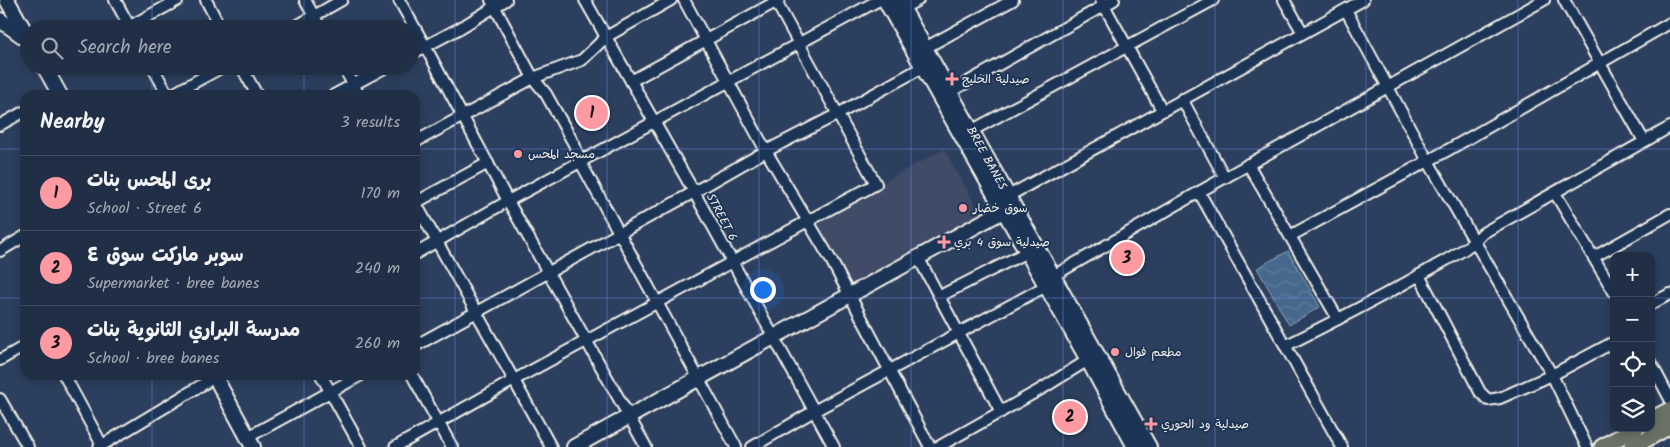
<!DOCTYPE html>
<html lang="en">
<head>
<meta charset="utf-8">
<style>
  body { margin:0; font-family:Kalam,"Playpen Sans Arabic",sans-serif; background:#29374d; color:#f1f3f6 }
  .controls { position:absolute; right:15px; bottom:15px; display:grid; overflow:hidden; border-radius:10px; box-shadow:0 2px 8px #0003 }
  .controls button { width:45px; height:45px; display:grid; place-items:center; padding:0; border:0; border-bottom:1px solid #3e4a5f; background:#212f46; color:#f1f3f6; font:25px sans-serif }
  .you { position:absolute; left:762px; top:289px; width:18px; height:18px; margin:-12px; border:4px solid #fff; border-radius:50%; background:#1a73e8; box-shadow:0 0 0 8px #1a73e833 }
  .badge { display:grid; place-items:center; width:32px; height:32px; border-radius:50%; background:#ff9aa2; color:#111; font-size:16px; font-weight:700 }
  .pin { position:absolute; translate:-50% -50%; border:2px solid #fff; box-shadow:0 1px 5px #0006 }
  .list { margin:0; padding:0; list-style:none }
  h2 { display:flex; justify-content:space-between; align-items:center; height:65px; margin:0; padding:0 20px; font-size:21px }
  h2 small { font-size:16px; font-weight:400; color:#a2a9b3 }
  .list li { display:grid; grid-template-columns:32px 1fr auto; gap:15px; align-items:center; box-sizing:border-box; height:75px; padding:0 20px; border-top:1px solid #3e4a5f }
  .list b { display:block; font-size:19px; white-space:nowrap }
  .list p { margin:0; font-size:16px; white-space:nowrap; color:#a2a9b3 }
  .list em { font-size:16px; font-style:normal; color:#a2a9b3 }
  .icon { flex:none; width:28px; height:28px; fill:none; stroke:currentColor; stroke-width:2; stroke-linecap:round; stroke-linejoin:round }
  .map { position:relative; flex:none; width:1670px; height:447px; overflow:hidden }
  .search { position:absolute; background:#212f46; box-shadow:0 2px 8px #0003; left:20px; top:20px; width:400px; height:55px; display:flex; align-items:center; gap:12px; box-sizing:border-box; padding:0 18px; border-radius:28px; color:#a2a9b3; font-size:19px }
  .panel { position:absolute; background:#212f46; box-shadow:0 2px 8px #0003; left:20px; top:90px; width:400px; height:290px; border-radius:15px }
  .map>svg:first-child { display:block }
  .built { fill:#3f4b67 }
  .water { fill:url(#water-waves); stroke:#8b9fb1 }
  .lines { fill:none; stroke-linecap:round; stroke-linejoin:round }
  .street-casing { stroke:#f4f1e8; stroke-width:14 }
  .secondary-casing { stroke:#f4f1e8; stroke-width:18 }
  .primary-casing { stroke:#f4f1e8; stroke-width:19 }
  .street { stroke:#1d3557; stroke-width:10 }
  .secondary { stroke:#1d3557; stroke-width:14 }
  .primary { stroke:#6b7165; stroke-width:15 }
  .grid { fill:none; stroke:#6887de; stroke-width:1; stroke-opacity:0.55 }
  .poi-dot { fill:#ff9aa2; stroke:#1d3557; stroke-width:2 }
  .labels { text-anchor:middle; stroke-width:4; stroke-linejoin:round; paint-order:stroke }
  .poi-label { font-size:12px; fill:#f4f1e8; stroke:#1d3557; text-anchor:start }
  .street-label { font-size:12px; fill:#f4f1e8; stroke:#1d3557 }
</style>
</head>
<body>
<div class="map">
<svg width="1670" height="447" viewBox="0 0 1670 447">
  <defs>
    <pattern id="water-waves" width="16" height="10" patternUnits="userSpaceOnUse" patternTransform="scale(1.25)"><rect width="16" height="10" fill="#45688c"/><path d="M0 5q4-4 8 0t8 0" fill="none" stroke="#607e9c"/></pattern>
  </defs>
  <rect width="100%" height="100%" fill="#2c3f5e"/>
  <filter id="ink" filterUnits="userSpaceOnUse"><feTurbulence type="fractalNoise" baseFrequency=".02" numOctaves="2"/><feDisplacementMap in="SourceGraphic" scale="10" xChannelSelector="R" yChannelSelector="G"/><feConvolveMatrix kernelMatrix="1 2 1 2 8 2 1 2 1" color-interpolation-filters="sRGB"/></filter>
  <g filter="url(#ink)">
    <polygon class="built" points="944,149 981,215 851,289 813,220"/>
    <polygon class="water" points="1288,251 1320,307 1289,325 1257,268"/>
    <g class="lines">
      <g class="street-casing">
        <g id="street">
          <polyline points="115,0 131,29"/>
          <polyline points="206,0 221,29"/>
          <polyline points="305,0 321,29"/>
          <polyline points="399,0 425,46 508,201 646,447"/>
          <polyline points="491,0 533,78 546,94 574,144 581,163 736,447"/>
          <polyline points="585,0 694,192 834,447"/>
          <polyline points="684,0 766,151 831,260 930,447"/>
          <polyline points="1101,0 1162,110"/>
          <polyline points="1284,0 1303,33"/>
          <polyline points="1564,0 1644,141"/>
          <polyline points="903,8 918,0"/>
          <polyline points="1346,10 1428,161 1552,375 1587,447"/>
          <polyline points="125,29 178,0"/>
          <polyline points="291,29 342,0"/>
          <polyline points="925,48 1013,0"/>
          <polyline points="411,54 460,28 506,0"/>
          <polyline points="152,66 168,95"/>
          <polyline points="241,66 257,95"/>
          <polyline points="343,66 359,95"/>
          <polyline points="47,73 59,66"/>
          <polyline points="631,81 779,0"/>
          <polyline points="950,92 1114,0"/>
          <polyline points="171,95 224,66"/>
          <polyline points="334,95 388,66"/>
          <polyline points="1182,99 1225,178"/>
          <polyline points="0,125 25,111"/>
          <polyline points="971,131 1213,0"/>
          <polyline points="415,142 533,78 582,60 606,37 671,0"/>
          <polyline points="1248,164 1338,319"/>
          <polyline points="1199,192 1342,447"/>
          <polyline points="1555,193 1614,292"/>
          <polyline points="1003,199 1363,0"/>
          <polyline points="415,202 551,447"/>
          <polyline points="415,203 488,163"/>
          <polyline points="1290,236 1448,150 1670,23"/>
          <polyline points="0,251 25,236"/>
          <polyline points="415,254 508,201 879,0"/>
          <polyline points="918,257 1001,412"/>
          <polyline points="1594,257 1670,214"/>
          <polyline points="1419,275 1480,392 1488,400 1500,398 1552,375 1614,342"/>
          <polyline points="940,296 1027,252"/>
          <polyline points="1651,304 1670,294"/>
          <polyline points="415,346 694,192 766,151 838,114 923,67"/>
          <path d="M1285,346C1335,321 1384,296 1432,268C1449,258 1469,249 1483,233L1670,127"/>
          <polyline points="0,360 25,346"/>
          <polyline points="1651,363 1670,399"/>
          <polyline points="64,375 102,445"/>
          <polyline points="321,375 361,447"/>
          <polyline points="412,375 452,447"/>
          <polyline points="0,399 28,447"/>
          <polyline points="248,437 361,375"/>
          <polyline points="99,447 215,377"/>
          <polyline points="395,447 514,380 876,184 775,0"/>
          <polyline points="752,447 814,411 1046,286 1053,276 1199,192 1544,0"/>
          <polyline points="938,447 1043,388 1088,360"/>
        </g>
      </g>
      <g class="secondary-casing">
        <g id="secondary">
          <polyline points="7,0 29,39"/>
          <polyline points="885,0 1088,360 1135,447"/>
          <polyline points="898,0 1149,447"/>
          <polyline points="0,20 28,40"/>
          <polyline points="44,66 60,95"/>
          <polyline points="214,375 253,447"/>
          <polyline points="574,447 1010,207"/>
        </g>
      </g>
      <g class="primary-casing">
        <g id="primary">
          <polyline points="1651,420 1670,410"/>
          <polyline points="1602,447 1636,428"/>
          <polyline points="1632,447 1670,426"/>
        </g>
      </g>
      <use href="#street" class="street"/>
      <use href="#secondary" class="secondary"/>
      <use href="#primary" class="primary"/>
    </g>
  </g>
  <path class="grid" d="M152,0V29M304,0V29M455,0V447M607,0V447M759,0V447M911,0V447M1063,0V447M1215,0V447M1366,0V447M1518,0V447M152,66V95M304,66V95M0,149H25M415,149H1670M0,298H25M415,298H1614M1651,298H1670M152,375V447M304,375V447"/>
  <g class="poi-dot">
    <path d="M949.5 71.5h5v5h5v5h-5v5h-5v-5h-5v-5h5z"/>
    <circle cx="518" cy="154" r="5"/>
    <circle cx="963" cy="208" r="5"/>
    <path d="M941.5 234.5h5v5h5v5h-5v5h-5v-5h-5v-5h5z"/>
    <circle cx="1115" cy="352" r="5"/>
    <path d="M1148.5 416.5h5v5h5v5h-5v5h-5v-5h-5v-5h5z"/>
  </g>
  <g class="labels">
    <g class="poi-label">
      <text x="962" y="83">صيدلية الخليج</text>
      <text x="528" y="158">مسجد المحس</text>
      <text x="973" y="212">سوق خضار</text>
      <text x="954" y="246">صيدلية سوق 4 بري</text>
      <text x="1125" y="356">مطعم فوال</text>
      <text x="1161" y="428">صيدلية ود الحوري</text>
    </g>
    <g class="street-label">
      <text transform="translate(987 158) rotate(61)" y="4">BREE BANES</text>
      <text transform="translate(722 217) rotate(62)" y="4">STREET 6</text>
    </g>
  </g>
</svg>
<div class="controls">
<button>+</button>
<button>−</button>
<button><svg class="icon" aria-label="locate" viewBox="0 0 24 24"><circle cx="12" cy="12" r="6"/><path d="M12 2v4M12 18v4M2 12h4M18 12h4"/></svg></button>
<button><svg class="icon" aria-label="layers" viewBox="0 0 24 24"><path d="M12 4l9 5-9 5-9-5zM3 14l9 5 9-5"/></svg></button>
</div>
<div class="you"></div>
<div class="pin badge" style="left:592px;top:113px">1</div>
<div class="pin badge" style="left:1070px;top:417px">2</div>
<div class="pin badge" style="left:1127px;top:258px">3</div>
<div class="search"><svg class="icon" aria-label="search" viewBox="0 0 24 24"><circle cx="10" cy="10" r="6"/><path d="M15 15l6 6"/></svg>Search here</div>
<section class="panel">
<h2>Nearby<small>3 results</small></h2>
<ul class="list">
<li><span class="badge">1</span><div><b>برى المحس بنات</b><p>School · Street 6</p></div><em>170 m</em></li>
<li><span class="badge">2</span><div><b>سوبر ماركت سوق ٤</b><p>Supermarket · bree banes</p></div><em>240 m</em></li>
<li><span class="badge">3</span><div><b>مدرسة البراري الثانوية بنات</b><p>School · bree banes</p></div><em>260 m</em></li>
</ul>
</section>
</div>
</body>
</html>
